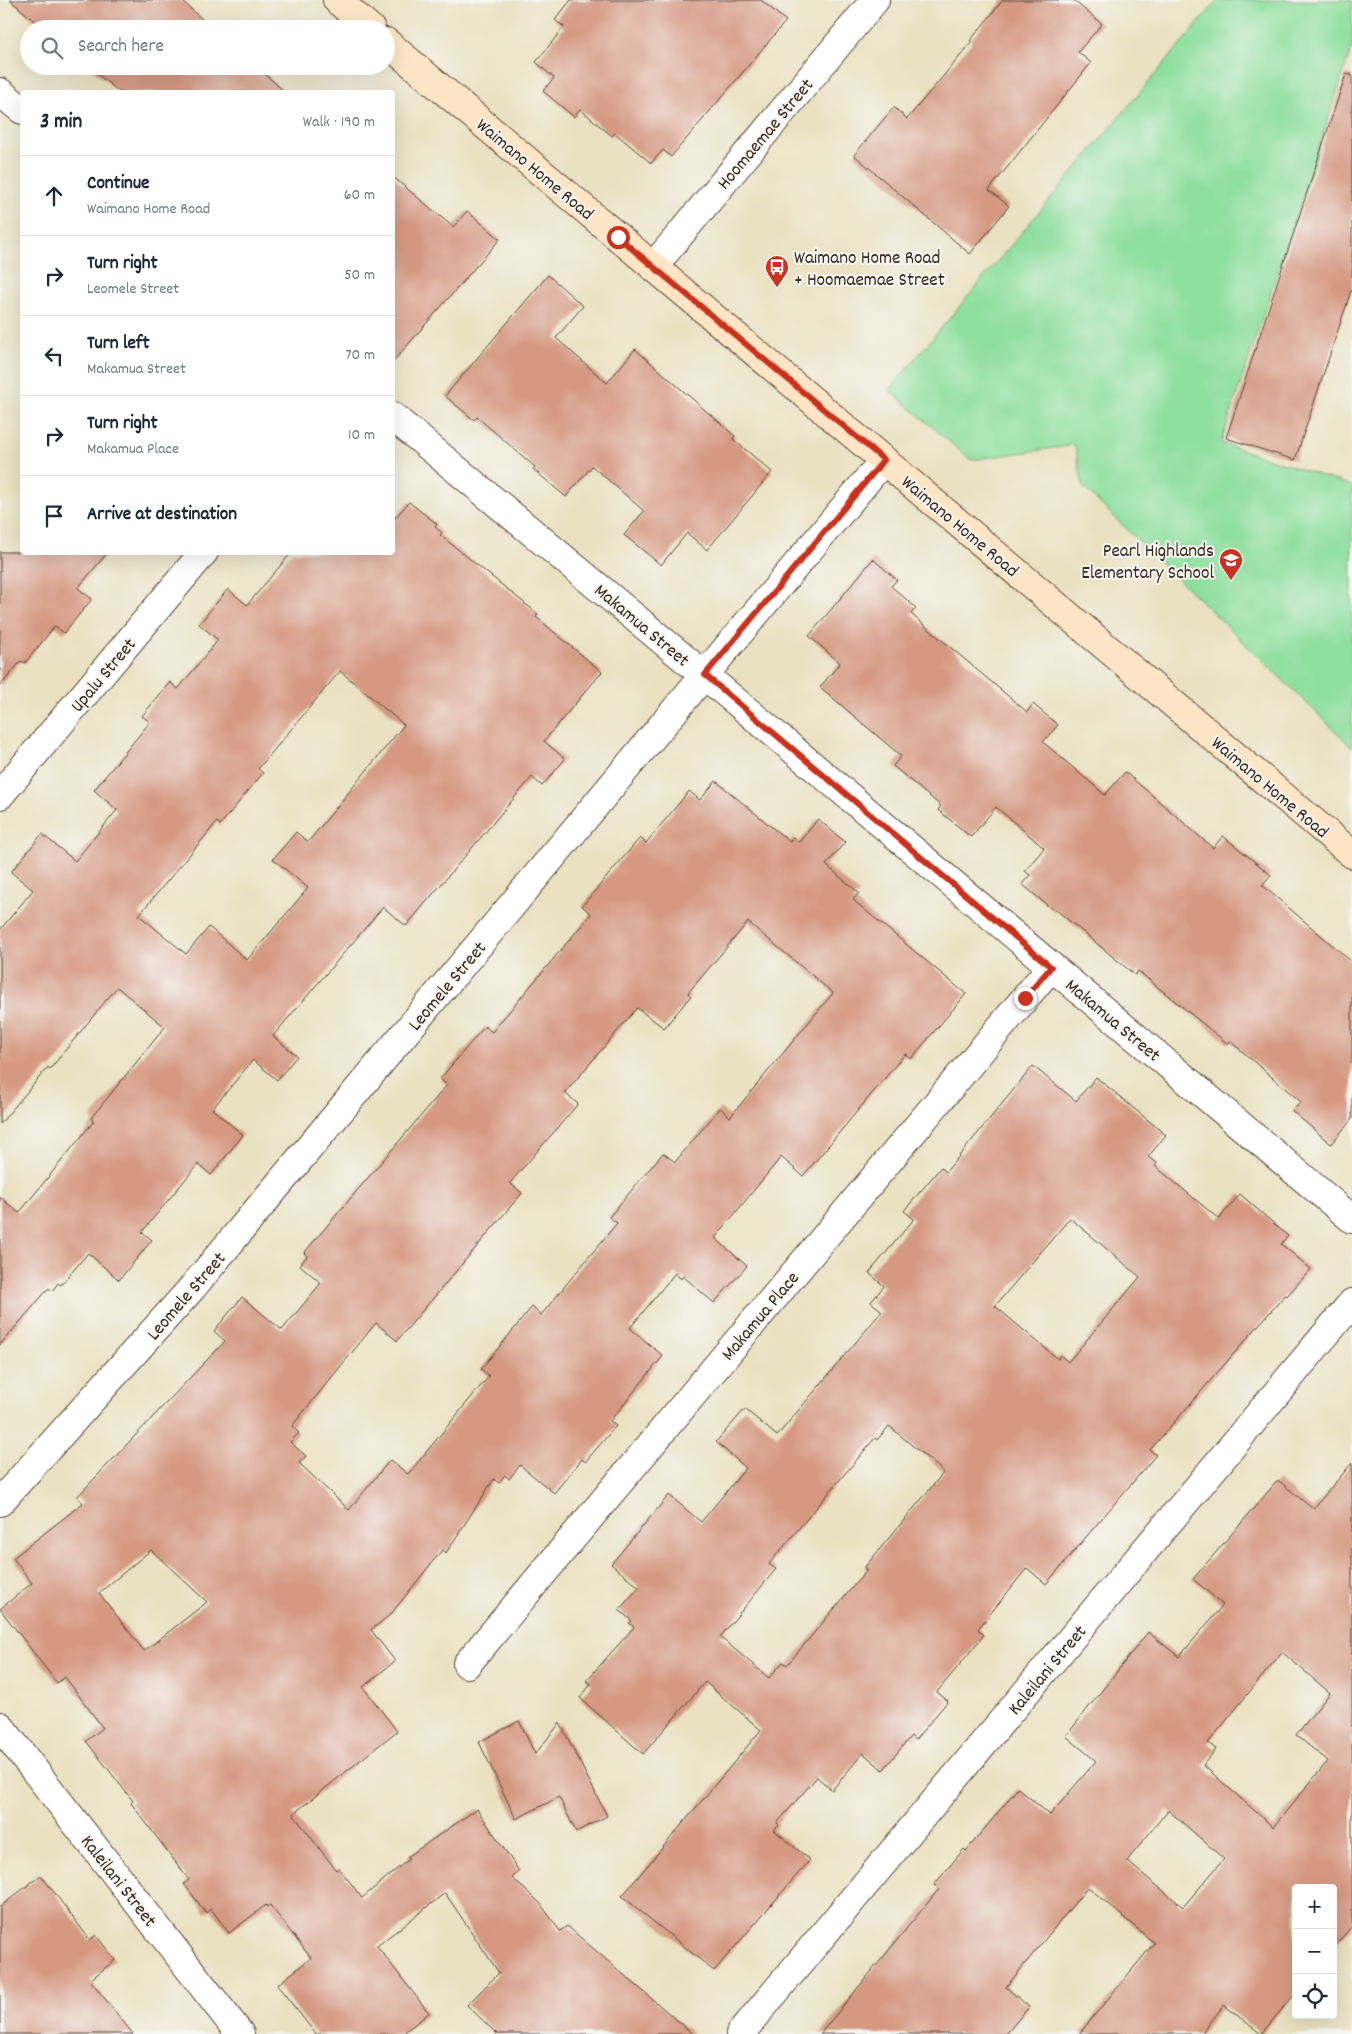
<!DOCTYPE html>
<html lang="en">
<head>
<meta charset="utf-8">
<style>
  body { margin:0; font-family:Dekko,sans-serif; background:#f6f6f7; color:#1f2937 }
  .controls { position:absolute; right:15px; bottom:15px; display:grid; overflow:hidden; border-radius:5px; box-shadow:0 5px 20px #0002 }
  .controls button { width:45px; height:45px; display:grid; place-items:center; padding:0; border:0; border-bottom:1px solid #e0e1e3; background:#fff; color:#1f2937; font:25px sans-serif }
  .stop { position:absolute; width:15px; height:15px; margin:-11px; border:4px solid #c8321e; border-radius:50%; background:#fff }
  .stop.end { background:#c8321e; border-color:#fff; box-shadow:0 1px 5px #0008 }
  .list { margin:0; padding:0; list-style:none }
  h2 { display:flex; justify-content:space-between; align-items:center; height:65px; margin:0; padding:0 20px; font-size:21px }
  h2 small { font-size:16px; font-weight:400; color:#747a83 }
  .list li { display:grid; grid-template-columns:32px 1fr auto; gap:15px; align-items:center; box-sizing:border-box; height:80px; padding:0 20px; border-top:1px solid #e0e1e3 }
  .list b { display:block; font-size:19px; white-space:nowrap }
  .list p { margin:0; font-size:16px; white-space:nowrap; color:#747a83 }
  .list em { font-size:16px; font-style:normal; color:#747a83 }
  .icon { flex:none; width:28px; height:28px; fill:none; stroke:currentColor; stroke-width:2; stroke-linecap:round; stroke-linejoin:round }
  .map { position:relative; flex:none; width:1352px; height:2034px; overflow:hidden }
  .search { position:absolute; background:#fff; box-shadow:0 5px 20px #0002; left:20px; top:20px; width:375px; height:55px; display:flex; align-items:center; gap:12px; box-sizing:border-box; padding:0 18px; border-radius:28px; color:#747a83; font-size:19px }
  .panel { position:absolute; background:#fff; box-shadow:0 5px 20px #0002; left:20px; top:90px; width:375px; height:465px; border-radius:5px }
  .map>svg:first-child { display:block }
  .green { fill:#8edf9e; stroke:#64845e }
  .building { fill:#d59982; fill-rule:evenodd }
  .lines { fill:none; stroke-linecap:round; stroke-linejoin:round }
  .minor-casing { stroke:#554536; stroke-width:30 }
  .tertiary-casing { stroke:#554536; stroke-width:30 }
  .secondary-casing { stroke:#554536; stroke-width:30 }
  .minor { stroke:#fff; stroke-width:28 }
  .tertiary { stroke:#fff; stroke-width:28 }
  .secondary { stroke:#fde5c5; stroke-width:28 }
  .route { stroke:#c8321e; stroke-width:6 }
  .labels { text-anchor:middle; stroke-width:4; stroke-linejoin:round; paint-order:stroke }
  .street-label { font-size:19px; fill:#3b2a1e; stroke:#f6f6f2 }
  .poi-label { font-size:19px; fill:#3b2a1e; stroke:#f6f6f2; text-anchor:start }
</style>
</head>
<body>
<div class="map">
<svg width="1352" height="2034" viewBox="0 0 1352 2034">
  <rect width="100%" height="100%" fill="#f6f6f2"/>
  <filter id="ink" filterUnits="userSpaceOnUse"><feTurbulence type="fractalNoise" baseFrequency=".02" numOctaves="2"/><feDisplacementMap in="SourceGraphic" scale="10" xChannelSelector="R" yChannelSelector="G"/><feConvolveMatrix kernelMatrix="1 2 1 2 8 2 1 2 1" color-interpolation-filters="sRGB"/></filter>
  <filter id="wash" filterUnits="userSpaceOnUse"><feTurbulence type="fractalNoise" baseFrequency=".0096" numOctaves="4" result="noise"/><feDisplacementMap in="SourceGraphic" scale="20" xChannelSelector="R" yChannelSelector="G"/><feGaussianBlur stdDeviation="1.12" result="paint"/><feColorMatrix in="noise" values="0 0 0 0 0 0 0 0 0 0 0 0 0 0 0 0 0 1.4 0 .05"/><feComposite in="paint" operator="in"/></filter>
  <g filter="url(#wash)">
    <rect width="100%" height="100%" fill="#eae1c1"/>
    <polygon class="green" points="1218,0 1352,0 1352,47 1221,443 1352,486 1352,747 1083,487 1075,445 971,460 889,390"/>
    <g id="blocks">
      <g class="building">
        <polygon points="10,0 181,0 213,29 44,29"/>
        <polygon points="571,0 761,0 786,21 671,157 663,150 651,163 615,133 612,136 580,109 574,117 543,91 554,78 536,62 564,27 555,20"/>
        <polygon points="1003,0 1073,0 1102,24 1078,52 1091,63 989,190 1009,206 970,254 854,155 894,107 907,119 972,42 970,41"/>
        <polygon points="88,66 256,66 285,92 119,92"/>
        <polygon points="1346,74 1352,75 1352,288 1295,460 1226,438"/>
        <polygon points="392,176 453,227 467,211 500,239 392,363"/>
        <polygon points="548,275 583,306 556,338 607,383 635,349 735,436 733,439 772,472 707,550 687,533 661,565 624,535 644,511 592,466 566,497 533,469 535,467 477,417 474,420 445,396"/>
        <path d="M409,502L437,524L435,527L442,533L440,535L538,614L536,617L602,672L544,741L565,759L542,786L532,777L406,926L383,907L273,1036L297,1056L277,1080L253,1060L212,1109L243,1135L211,1175L198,1164L142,1232L152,1240L119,1280L88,1253L61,1285L58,1283L52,1291L49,1288L0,1345V1197L19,1213L94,1121L91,1118L165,1027L117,987L50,1069L48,1067L0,1124V930L33,890L11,872L42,834L75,861L117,810L94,790L150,722L142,716L170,682L178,689L218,640L199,624L228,589L247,605L292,552H392V521ZM340,671L404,725L308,842L296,832L273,859L308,888L247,960L209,927L186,954L139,915L217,822L220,825L263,773L258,769Z"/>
        <polygon points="0,552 108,552 78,588 92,599 64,633 55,626 25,663 21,661 0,686"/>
        <polygon points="873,559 897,580 891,586 916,608 911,614 1027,712 1033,704 1058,725 1043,742 1105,795 1125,772 1213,848 1223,836 1271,875 1262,885 1352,962 1352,1119 1331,1144 1292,1111 1301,1102 1230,1041 1228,1044 1138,971 1135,975 1055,909 1054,911 1022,884 1030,875 1025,871 1044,848 996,807 971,837 938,810 941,806 893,766 901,756 820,687 840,663 809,636"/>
        <path d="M716,781L790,842L793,837L799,842L818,819L845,842L826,865L859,893L853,900L966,994L911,1059L905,1054L803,1176L781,1157L715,1238L747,1266L714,1303L683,1276L681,1279L675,1273L630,1328L663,1356L610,1421L616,1426L585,1462L582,1459L554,1493L520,1465L509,1479L505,1475L499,1483L494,1479L446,1553L442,1550L391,1614L371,1630L395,1661L363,1687L397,1731L293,1814L336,1870L339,1868L362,1898L409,1859L407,1857L477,1809L519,1871L512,1878L540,1903L560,1931L567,1926L693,2034H497L467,2005L499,1973L445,1893L377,1946L429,2013L402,2034H316L277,1985L311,1958L270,1905L267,1907L266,1905L229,1933L211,1909L206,1913L184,1884L189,1880L131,1803L133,1801L86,1741L103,1728L65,1677L57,1683L0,1609L32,1583L13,1558L83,1503L77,1497L225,1341L214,1331L242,1297L282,1330L321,1283L300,1265L307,1256L304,1253L447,1085L440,1079L485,1026L492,1032L591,914L582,906L640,838L646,843L689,791L700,800ZM748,922L833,993L730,1117L720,1108L675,1162L663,1153L609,1217L617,1223L541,1315L532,1307L481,1369L489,1376L408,1474L390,1460L349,1510L299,1463L306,1456L290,1442L299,1433L292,1426L376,1323L397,1341L522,1193L510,1183L578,1104L565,1093L637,1008L664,1028L691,996L688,993ZM151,1550L207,1602L144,1651L99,1593Z"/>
        <path d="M1033,1066L1076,1101L1096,1077L1166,1135L1148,1157L1157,1163L1155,1166L1219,1219L1240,1194L1288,1236L1281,1244L1311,1269L1287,1296L1285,1295L1150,1450L1156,1455L1046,1584L1027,1568L978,1629L984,1635L937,1692L948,1701L915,1740L911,1736L883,1770L863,1753L832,1790L817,1777L777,1823L779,1825L774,1830L810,1860L714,1971L622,1896L761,1730L705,1682L643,1754L580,1698L591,1684L586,1681L634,1627L629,1623L632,1621L619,1610L639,1587L611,1564L669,1495L701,1522L746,1468L716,1442L745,1409L777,1436L882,1311L871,1302L884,1286L869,1273L914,1219L904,1211L941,1167L946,1172ZM1070,1218L1140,1277L1068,1362L1060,1355L1058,1359L995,1306ZM889,1426L944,1472L864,1568L867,1570L787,1665L783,1662L769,1678L720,1637L776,1569L769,1564L875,1438L877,1440Z"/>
        <path d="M1352,1463V1926L1333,1948V1888H1296V1993L1261,2034L1224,2005L1201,2034H1079L1154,1943L1088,1887L1006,1987L1029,2007L1006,2034H820L939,1889L934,1885L964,1849L966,1851L1018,1788L1050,1815L1096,1761L1066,1736L1148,1632L1179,1657L1223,1605L1193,1579L1278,1480L1313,1509ZM1282,1652L1330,1693L1296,1735L1328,1761L1273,1827L1203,1765L1216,1749L1208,1743ZM1168,1810L1224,1859L1183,1907L1127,1861Z"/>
        <polygon points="519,1721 535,1754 560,1723 607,1816 576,1832 559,1797 516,1819 479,1742"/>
        <polygon points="41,1875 90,1940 96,1935 115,1960 90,1980 133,2034 0,2034 0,1907"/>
      </g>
    </g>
  </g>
  <g filter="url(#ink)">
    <use href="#blocks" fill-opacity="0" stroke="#554536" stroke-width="1"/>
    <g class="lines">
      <g class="minor-casing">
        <g id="minor">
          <polyline points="0,92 22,110"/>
          <polyline points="392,416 739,704 1352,1219"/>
          <polyline points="0,795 204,552"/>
          <polyline points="0,1502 192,1288 884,460"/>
          <polyline points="467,1664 1051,967"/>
          <polyline points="0,1726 240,2034"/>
          <polyline points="740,2034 1352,1303"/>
        </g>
      </g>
      <g class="tertiary-casing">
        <polyline id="tertiary" points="653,267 875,0"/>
      </g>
      <g class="secondary-casing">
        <g id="secondary">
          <polyline points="337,0 371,29"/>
          <polyline points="386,42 1352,854"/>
        </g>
      </g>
      <use href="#minor" class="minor"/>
      <use href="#tertiary" class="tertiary"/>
      <use href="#secondary" class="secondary"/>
    </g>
  </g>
  <g class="lines" filter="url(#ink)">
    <polyline class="route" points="618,237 884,460 705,675 1051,967 1025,998"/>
  </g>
  <defs>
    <g id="bus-pin" transform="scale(1.25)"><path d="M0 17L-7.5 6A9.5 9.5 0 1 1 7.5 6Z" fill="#c8321e" stroke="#f6f6f2"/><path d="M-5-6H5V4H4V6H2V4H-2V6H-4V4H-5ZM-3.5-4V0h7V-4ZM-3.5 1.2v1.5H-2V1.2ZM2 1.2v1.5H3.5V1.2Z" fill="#fff"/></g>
    <g id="school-pin" transform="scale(1.25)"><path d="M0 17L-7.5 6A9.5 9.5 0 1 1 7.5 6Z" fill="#c8321e" stroke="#f6f6f2"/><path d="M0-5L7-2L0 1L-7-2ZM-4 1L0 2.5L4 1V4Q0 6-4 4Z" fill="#fff"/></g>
  </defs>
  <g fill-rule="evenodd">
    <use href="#bus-pin" x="777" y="267"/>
    <use href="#school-pin" x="1231" y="560"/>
  </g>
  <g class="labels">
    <g class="street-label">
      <text transform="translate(764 133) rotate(-50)" y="7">Hoomaemae Street</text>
      <text transform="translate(536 168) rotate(40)" y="7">Waimano Home Road</text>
      <text transform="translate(961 525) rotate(40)" y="7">Waimano Home Road</text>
      <text transform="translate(643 624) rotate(40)" y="7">Makamua Street</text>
      <text transform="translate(102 674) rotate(-50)" y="7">Upalu Street</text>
      <text transform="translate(1271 786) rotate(40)" y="7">Waimano Home Road</text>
      <text transform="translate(446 985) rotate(-50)" y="7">Leomele Street</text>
      <text transform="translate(1114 1019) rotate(40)" y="7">Makamua Street</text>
      <text transform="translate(185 1295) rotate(-49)" y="7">Leomele Street</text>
      <text transform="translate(759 1315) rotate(-50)" y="7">Makamua Place</text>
      <text transform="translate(1046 1669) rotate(-50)" y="7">Kaleilani Street</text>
      <text transform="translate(120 1880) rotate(52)" y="7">Kaleilani Street</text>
    </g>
    <g class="poi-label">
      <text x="794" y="263">Waimano Home Road<tspan x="794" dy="22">+ Hoomaemae Street</tspan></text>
      <text x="1214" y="556" text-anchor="end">Pearl Highlands<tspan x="1214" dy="22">Elementary School</tspan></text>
    </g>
  </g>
</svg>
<div class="controls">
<button>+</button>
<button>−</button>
<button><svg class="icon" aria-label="locate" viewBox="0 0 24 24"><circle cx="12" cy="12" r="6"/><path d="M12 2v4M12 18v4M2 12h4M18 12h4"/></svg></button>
</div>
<div class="stop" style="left:618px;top:237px"></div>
<div class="stop end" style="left:1025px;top:998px"></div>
<div class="search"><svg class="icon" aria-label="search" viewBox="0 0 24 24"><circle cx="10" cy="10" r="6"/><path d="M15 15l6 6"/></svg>Search here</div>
<section class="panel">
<h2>3 min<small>Walk · 190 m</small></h2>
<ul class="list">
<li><svg class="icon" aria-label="ahead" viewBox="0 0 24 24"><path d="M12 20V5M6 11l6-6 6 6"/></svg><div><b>Continue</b><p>Waimano Home Road</p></div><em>60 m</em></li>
<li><svg class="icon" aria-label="right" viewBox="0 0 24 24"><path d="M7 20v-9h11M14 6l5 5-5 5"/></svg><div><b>Turn right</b><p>Leomele Street</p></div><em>50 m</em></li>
<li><svg class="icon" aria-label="left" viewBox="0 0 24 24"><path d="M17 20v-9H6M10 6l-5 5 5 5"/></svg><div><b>Turn left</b><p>Makamua Street</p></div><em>70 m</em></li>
<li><svg class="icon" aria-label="right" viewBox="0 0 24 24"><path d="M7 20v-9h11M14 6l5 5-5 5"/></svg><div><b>Turn right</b><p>Makamua Place</p></div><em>10 m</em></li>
<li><svg class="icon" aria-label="arrive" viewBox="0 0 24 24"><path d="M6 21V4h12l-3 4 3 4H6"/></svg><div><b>Arrive at destination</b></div></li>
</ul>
</section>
</div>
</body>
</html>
